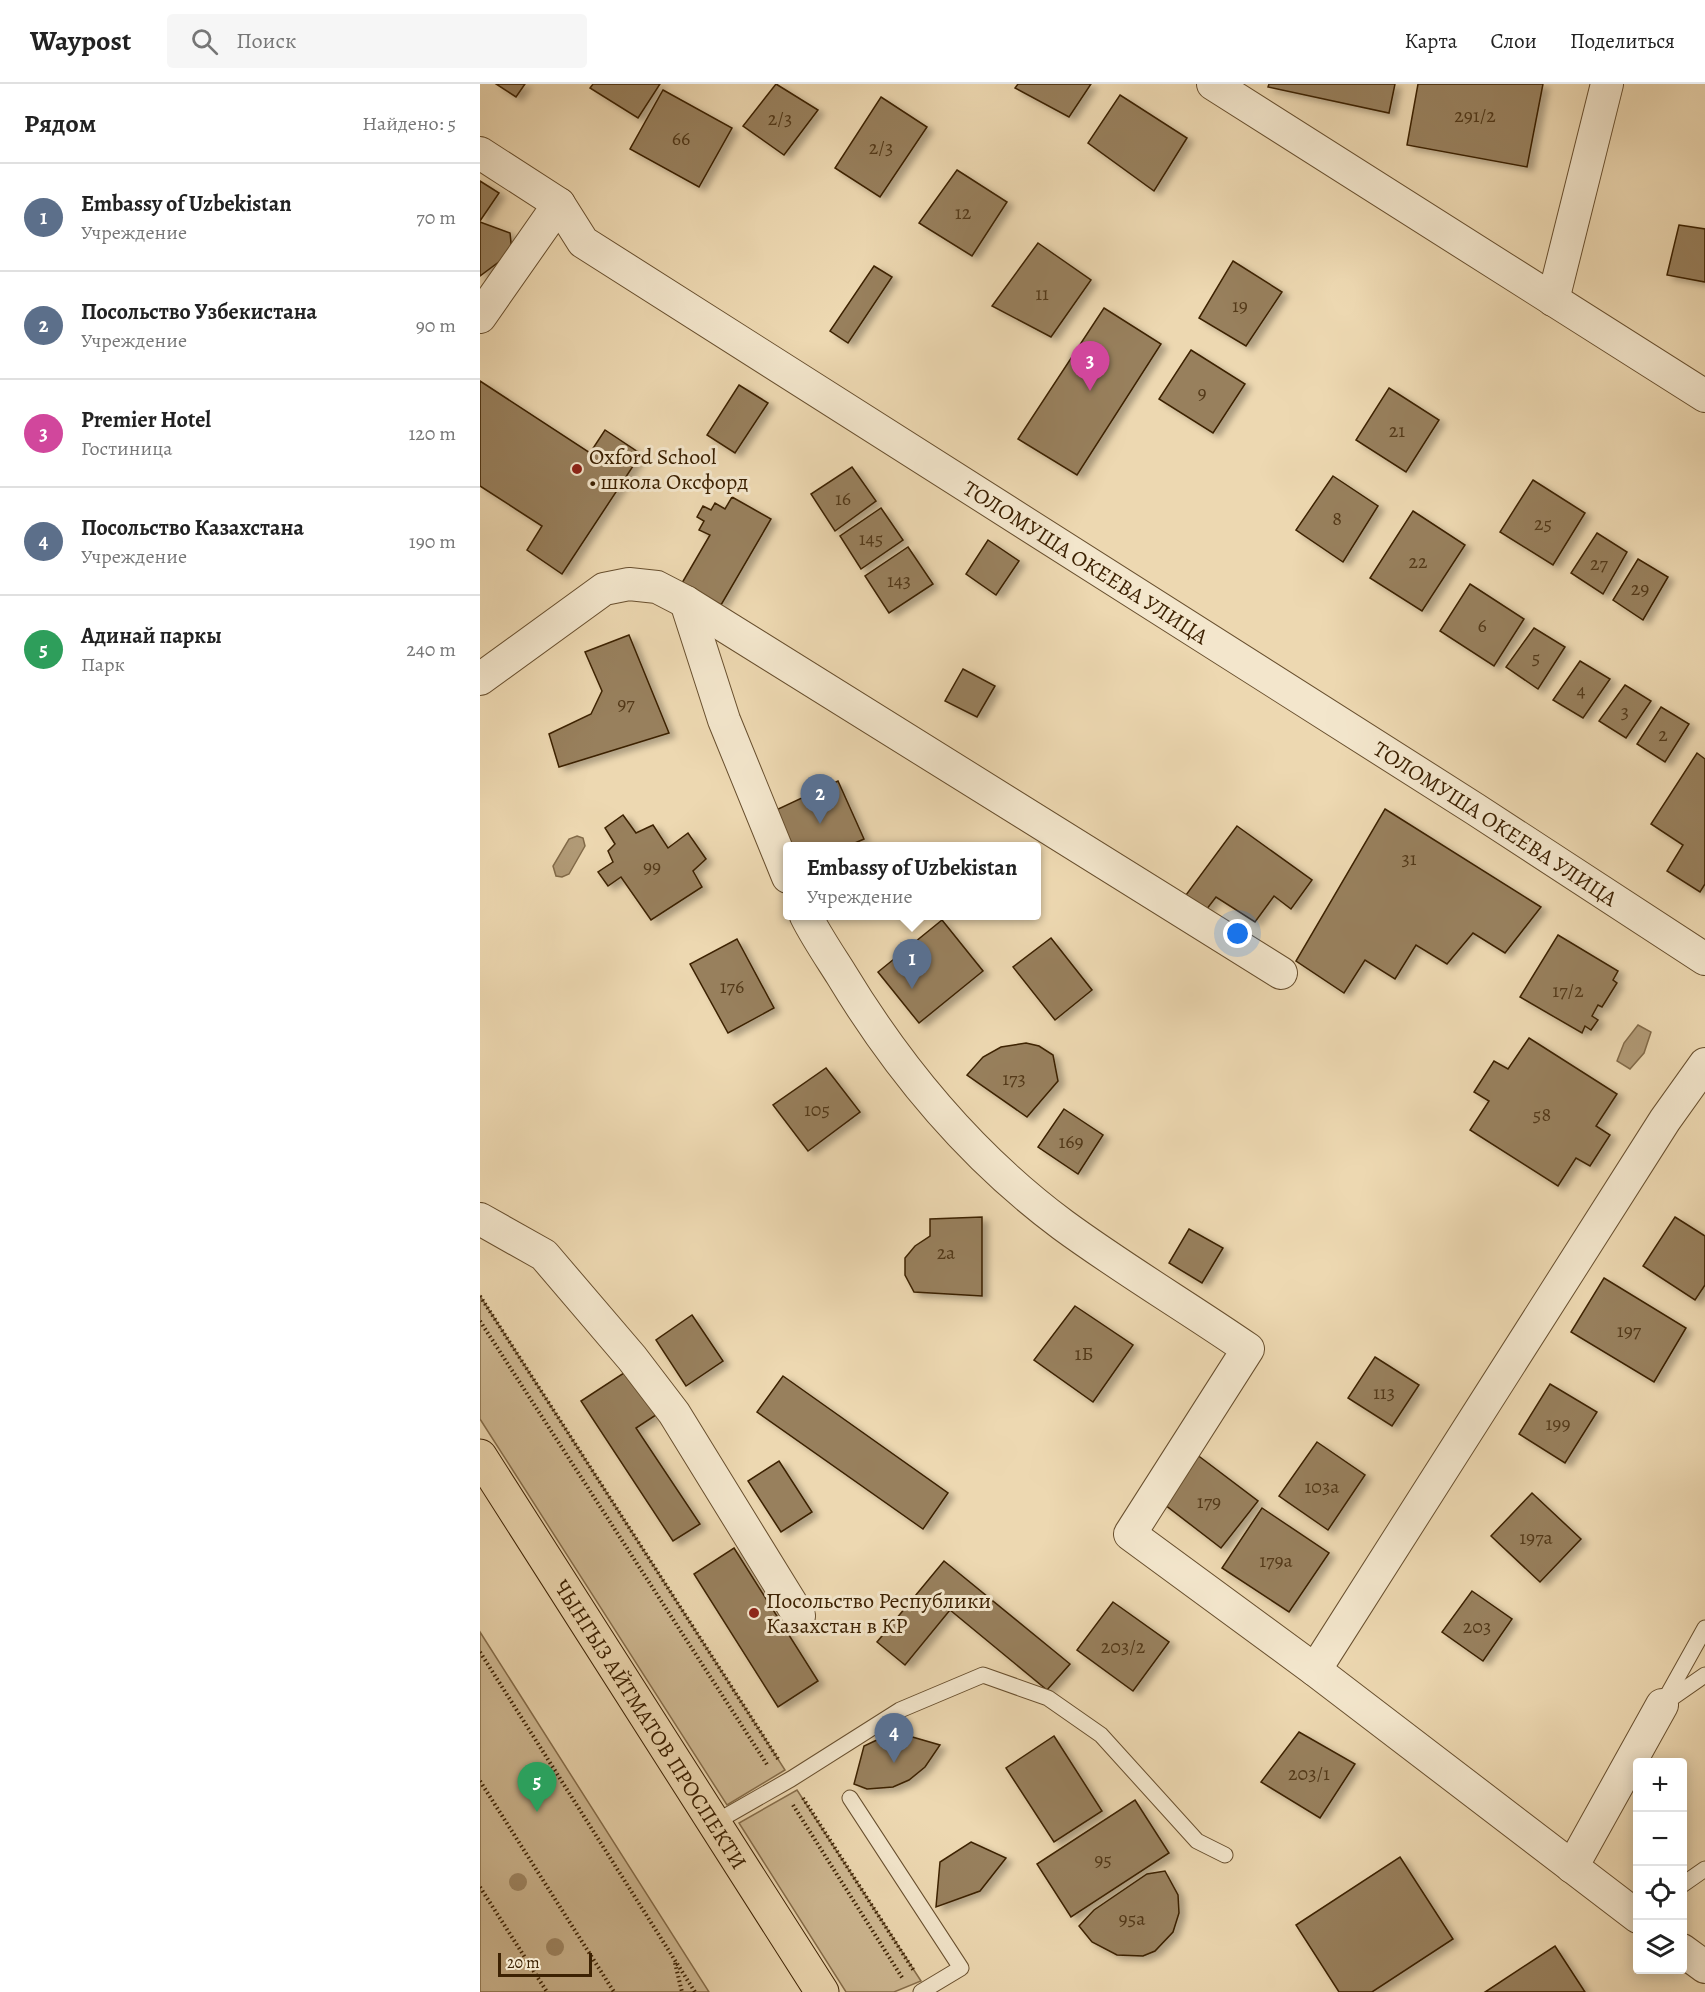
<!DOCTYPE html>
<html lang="ru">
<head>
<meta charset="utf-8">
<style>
  body { margin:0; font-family:Alegreya,serif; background:#f6f6f6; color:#222 }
  .controls { position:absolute; right:18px; bottom:18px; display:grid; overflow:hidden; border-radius:6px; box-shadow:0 3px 15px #0003 }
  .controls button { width:54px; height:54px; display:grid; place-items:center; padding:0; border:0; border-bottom:2px solid #e0e0e0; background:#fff; color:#222; font:30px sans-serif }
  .scale { position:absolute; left:18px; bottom:15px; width:94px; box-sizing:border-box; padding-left:6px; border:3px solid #3c2102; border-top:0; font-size:16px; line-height:21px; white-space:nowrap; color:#3c2102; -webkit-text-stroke:4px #f3e6cc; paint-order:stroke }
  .you { position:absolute; left:758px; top:850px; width:21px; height:21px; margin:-15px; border:4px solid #fff; border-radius:50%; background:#1a73e8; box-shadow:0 0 0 9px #1a73e833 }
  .badge { display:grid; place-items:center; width:39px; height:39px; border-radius:50%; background:#d93025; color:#fff; font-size:20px; font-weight:700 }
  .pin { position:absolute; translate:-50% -50px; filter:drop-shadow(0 2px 3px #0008) }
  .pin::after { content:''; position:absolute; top:32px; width:21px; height:18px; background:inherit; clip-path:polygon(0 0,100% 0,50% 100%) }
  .popup { position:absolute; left:303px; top:758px; width:258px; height:78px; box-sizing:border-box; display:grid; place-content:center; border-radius:6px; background:#fff; filter:drop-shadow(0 2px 4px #0005); font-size:20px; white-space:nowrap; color:#767676 }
  .popup b { font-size:22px; color:#222 }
  .popup::after { content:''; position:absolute; left:50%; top:100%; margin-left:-12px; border:12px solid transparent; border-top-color:#fff }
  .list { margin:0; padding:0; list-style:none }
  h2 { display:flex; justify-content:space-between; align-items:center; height:78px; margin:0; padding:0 24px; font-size:26px }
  h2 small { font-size:20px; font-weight:400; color:#767676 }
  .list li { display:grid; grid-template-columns:39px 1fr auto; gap:18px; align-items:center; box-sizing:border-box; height:108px; padding:0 24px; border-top:2px solid #e0e0e0 }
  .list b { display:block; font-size:22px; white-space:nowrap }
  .list p { margin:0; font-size:20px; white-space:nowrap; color:#767676 }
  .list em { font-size:20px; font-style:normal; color:#767676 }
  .icon { flex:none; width:33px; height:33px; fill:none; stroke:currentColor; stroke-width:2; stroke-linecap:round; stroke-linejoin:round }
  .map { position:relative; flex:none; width:1225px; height:1908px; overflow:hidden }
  header { display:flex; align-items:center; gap:36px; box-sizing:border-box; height:84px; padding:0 30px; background:#fff; border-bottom:2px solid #e0e0e0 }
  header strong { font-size:28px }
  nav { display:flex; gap:33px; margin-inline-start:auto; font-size:21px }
  .search { width:420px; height:54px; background:#f6f6f6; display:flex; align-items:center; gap:15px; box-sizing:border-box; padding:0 21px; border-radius:6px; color:#767676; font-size:22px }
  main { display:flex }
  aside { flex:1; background:#fff }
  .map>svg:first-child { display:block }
  .green { fill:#cfb993; stroke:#866d4a; stroke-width:1.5 }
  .water { fill:#b19a76; stroke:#826a48; stroke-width:1.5 }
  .building { fill:#98805d; stroke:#3c2102; stroke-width:1.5; filter:url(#shadow) }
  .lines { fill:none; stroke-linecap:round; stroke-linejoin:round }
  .service-casing { stroke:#684f2e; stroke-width:17 }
  .minor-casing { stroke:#684f2e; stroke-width:34 }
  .primary-casing { stroke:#3c2102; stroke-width:35 }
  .path { stroke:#3c2102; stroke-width:4; stroke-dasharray:1.5 3; stroke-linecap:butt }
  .service { stroke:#f3e6cc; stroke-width:15 }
  .minor { stroke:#f3e6cc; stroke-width:32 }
  .primary { stroke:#edd8b1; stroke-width:33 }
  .tree { fill:#a08865 }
  .poi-dot { fill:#8f2418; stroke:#f3e6cc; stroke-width:2 }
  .labels { text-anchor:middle; stroke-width:6; stroke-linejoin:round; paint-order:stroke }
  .number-label { font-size:20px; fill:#533919 }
  .poi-label { font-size:22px; fill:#3c2102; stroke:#f3e6cc; text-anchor:start }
  .street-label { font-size:22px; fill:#3c2102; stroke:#f3e6cc }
</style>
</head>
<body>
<header>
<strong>Waypost</strong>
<div class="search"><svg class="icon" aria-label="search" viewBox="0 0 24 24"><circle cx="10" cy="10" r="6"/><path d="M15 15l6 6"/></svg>Поиск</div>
<nav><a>Карта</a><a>Слои</a><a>Поделиться</a></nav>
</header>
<main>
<aside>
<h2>Рядом<small>Найдено: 5</small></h2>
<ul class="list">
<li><span class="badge" style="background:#5c6f8a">1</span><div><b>Embassy of Uzbekistan</b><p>Учреждение</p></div><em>70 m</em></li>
<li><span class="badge" style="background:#5c6f8a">2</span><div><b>Посольство Узбекистана</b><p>Учреждение</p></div><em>90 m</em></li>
<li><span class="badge" style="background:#d1479c">3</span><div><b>Premier Hotel</b><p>Гостиница</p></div><em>120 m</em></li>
<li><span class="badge" style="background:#5c6f8a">4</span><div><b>Посольство Казахстана</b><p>Учреждение</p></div><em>190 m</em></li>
<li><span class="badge" style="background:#2e9e5b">5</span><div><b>Адинай паркы</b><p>Парк</p></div><em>240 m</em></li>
</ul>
</aside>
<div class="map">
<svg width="1225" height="1908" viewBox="0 0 1225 1908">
  <defs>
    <filter id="shadow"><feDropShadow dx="6" dy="4" stdDeviation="3" flood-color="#0004"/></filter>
  </defs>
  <rect width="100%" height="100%" fill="#edd8b1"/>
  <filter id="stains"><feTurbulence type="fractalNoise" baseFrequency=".00333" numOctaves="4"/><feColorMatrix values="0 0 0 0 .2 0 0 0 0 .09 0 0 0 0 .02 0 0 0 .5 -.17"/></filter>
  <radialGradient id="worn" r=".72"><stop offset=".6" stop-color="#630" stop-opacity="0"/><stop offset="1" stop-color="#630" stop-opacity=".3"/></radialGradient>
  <g class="green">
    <polygon points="0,1212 305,1686 247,1721 0,1335"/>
    <polygon points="0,1548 229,1908 0,1908"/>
    <polygon points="317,1706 441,1897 414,1908 366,1908 259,1739"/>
  </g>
  <g class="water">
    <polygon points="97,752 103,754 105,762 89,790 82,793 76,792 73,782 89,755"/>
    <polygon points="1158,941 1171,948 1164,969 1150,985 1137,977 1144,959"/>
  </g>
  <g class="building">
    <polygon points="16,0 45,0 36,13"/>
    <polygon points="113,0 180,0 158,34 110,4"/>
    <polygon points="296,0 338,26 304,71 263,42"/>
    <polygon points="538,0 611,0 589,33 535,4"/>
    <polygon points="789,0 915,0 909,29 788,3"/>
    <polygon points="938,0 1063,0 1047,83 927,61"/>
    <polygon points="183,6 252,44 219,103 150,65"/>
    <polygon points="640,11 707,54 674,107 608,59"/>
    <polygon points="401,13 447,43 400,113 355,84"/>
    <polygon points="477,86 527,118 492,172 439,139"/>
    <polygon points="0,97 19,109 0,137"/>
    <polygon points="0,138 30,149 32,168 0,192"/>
    <polygon points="1199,141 1225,145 1225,198 1187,191"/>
    <polygon points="558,159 611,196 571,253 512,222"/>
    <polygon points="753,177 802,208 766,262 719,234"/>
    <polygon points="394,182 412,193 368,259 350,247"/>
    <polygon points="624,224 681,260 597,391 538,355"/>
    <polygon points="711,266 765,300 733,349 679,315"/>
    <polygon points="0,297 110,369 125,346 161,370 82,490 47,466 62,442 0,402"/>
    <polygon points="259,301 288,319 255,369 227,351"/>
    <polygon points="909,304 959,336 926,388 876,356"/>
    <polygon points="372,383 396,417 355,447 331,410"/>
    <polygon points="853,392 898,422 863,478 816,446"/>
    <polygon points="1053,396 1105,429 1073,481 1020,448"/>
    <polygon points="252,413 291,435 241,521 202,499 230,451 219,446 224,437 217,433 223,422 231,426 235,419 245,425"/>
    <polygon points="401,424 423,456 381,485 360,452"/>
    <polygon points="933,427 985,461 942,527 890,494"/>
    <polygon points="1117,449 1147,468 1123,510 1091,489"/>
    <polygon points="508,456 539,477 516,511 486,490"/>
    <polygon points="428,463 453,500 409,529 385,492"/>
    <polygon points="1158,475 1188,493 1163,536 1133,516"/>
    <polygon points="990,500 1044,535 1014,582 960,547"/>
    <polygon points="1054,544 1085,563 1058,605 1026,583"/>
    <polygon points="149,551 189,649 79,683 69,650 111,630 122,607 105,568"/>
    <polygon points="1100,577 1130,595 1103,634 1073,616"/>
    <polygon points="483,585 515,602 497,633 465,617"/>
    <polygon points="1145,601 1171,617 1146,654 1119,637"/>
    <polygon points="1181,623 1209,640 1185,678 1157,660"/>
    <polygon points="1217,669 1225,675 1225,800 1220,808 1187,787 1203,761 1171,740"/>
    <polygon points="358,697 384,755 368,762 313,762 296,726"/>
    <polygon points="905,725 1061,823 1025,869 993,849 967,880 936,861 915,895 885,876 864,909 816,877"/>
    <polygon points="143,731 156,749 173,741 188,764 208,749 226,775 213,787 222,803 171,836 141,793 128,802 118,788 133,778 128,767 135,760 125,744"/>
    <polygon points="757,742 832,796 811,825 794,812 775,838 736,813 723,830 703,815"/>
    <polygon points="462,836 503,887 439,939 398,888"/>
    <polygon points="1078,851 1138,887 1133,896 1137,899 1122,923 1118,921 1112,932 1118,936 1111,946 1105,942 1102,949 1040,913"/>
    <polygon points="571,854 612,906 575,936 533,883"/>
    <polygon points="257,855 294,924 248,949 210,880"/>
    <polygon points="1049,954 1137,1010 1116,1042 1130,1051 1110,1082 1096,1074 1078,1102 990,1046 1009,1017 994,1008 1014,977 1028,985"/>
    <polygon points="546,959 559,962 573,971 578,997 547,1033 487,991 503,973 521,963"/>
    <polygon points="346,984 380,1028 328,1067 293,1021"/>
    <polygon points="584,1025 623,1051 598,1090 558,1063"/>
    <polygon points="502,1133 502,1212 434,1208 425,1191 425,1174 435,1162 450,1152 450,1135"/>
    <polygon points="1195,1133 1225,1152 1225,1201 1215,1216 1163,1182"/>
    <polygon points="709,1145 743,1164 722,1199 689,1179"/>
    <polygon points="1124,1194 1206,1244 1174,1298 1091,1248"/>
    <polygon points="595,1222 653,1261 613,1318 554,1276"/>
    <polygon points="212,1231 243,1277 206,1302 176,1256"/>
    <polygon points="895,1273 939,1301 912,1342 868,1314"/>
    <polygon points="153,1283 182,1327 156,1344 220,1440 193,1457 101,1317"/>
    <polygon points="303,1292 468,1409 443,1445 277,1328"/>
    <polygon points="1070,1300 1117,1328 1085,1379 1039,1350"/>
    <polygon points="837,1358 885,1391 848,1446 799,1412"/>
    <polygon points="716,1370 778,1417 741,1464 680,1417"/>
    <polygon points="299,1377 332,1428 301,1448 268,1397"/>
    <polygon points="1052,1409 1101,1455 1060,1498 1011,1452"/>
    <polygon points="782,1424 849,1469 809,1528 742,1484"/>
    <polygon points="254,1464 338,1597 298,1623 214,1490"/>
    <polygon points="464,1477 590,1580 567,1606 470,1526 425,1581 397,1558"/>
    <polygon points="992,1507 1032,1535 1003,1577 962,1548"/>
    <polygon points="633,1518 689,1558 653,1607 597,1566"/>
    <polygon points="819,1648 875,1680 840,1734 781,1698"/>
    <polygon points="422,1650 460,1661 445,1683 429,1696 413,1703 387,1705 374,1700 384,1662 399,1655 404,1661"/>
    <polygon points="574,1652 622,1727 574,1758 526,1684"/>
    <polygon points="655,1716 689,1769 591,1833 557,1780"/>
    <polygon points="491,1758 526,1774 500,1807 456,1823 460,1778"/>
    <polygon points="920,1773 973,1855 892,1908 859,1908 816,1841"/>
    <polygon points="685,1787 698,1811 699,1829 693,1848 675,1867 663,1872 637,1871 612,1858 599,1842 614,1826 667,1790"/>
    <polygon points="1075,1862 1105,1908 1005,1908"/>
  </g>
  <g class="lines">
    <g class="service-casing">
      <g id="service">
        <polyline points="1186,1618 1225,1591"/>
        <polyline points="1182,1621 1225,1544"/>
        <polyline points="370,1714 481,1884 441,1908"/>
        <polyline points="234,1739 311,1695 420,1626 503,1591 568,1614 621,1651 717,1757 745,1771"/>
        <polyline points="1202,1801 1225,1785"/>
      </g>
    </g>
    <g class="minor-casing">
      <g id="minor">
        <polyline points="733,0 1225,312"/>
        <path id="s1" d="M0,69L79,120L103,158L995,725L1225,875"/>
        <polyline points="1073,216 1127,0"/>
        <polyline points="0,233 79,120"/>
        <polyline points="206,518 244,636 308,793"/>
        <polyline points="0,595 124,505 149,500 177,503 206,518 801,889"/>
        <path d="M326,832C336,852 349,871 361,890C419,986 493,1074 583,1141C643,1185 707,1223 768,1265L650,1450L835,1586L1158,1833"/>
        <polyline points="0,1135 64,1171 152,1274 194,1329 319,1532"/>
        <polyline points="835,1586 1185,1036 1225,980"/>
        <polyline points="1092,1783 1182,1621"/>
        <polyline points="1202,1866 1225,1883"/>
      </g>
    </g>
    <g class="primary-casing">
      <g id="primary">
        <path id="s2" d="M0,1372L342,1908"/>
      </g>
    </g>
    <g class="path">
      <polyline points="0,1212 298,1675"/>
      <polyline points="0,1237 288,1682"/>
      <polyline points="0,1568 215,1908"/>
      <polyline points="0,1697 134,1908"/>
      <polyline points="323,1714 434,1887"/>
      <polyline points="313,1721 423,1895"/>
      <polyline points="0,1803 67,1908"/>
      <polyline points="195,1879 202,1908"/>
    </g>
    <use href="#service" class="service"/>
    <use href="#minor" class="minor"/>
    <use href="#primary" class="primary"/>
  </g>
  <g class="tree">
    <circle cx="38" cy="1798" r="9"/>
    <circle cx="75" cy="1863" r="9"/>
  </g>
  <g class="poi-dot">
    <circle cx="97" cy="385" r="6"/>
    <circle cx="274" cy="1529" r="6"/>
  </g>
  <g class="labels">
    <g class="number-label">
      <text x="995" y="38">291/2</text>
      <text x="300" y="41">2/3</text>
      <text x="201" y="61">66</text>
      <text x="401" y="70">2/3</text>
      <text x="483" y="135">12</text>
      <text x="562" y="216">11</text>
      <text x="760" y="228">19</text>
      <text x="722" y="315">9</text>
      <text x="917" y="353">21</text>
      <text x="363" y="421">16</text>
      <text x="857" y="441">8</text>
      <text x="1063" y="446">25</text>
      <text x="391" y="461">145</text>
      <text x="938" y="484">22</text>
      <text x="1119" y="486">27</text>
      <text x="419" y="503">143</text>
      <text x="1160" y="511">29</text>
      <text x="1002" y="548">6</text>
      <text x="1056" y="580">5</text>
      <text x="1101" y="613">4</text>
      <text x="146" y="626">97</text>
      <text x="1145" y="634">3</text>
      <text x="1183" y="657">2</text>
      <text x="929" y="781">31</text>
      <text x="172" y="789">99</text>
      <text x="252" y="909">176</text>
      <text x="1088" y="913">17/2</text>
      <text x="534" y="1001">173</text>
      <text x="337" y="1032">105</text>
      <text x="1062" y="1037">58</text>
      <text x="591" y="1064">169</text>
      <text x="466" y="1175">2а</text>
      <text x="1149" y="1253">197</text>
      <text x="604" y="1276">1Б</text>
      <text x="904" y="1315">113</text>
      <text x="1078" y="1346">199</text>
      <text x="842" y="1409">103а</text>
      <text x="729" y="1424">179</text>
      <text x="1056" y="1460">197а</text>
      <text x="796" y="1483">179а</text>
      <text x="997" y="1549">203</text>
      <text x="643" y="1569">203/2</text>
      <text x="829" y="1696">203/1</text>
      <text x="623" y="1782">95</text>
      <text x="652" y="1841">95а</text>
    </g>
    <g class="poi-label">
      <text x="109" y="380">Oxford School<tspan x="109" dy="25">• школа Оксфорд</tspan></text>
      <text x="286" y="1524">Посольство Республики<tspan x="286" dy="25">Казахстан в КР</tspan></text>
    </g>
    <g class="street-label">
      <text dy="8" stroke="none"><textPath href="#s1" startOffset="735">ТОЛОМУША ОКЕЕВА УЛИЦА</textPath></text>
      <text dy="8" stroke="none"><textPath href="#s1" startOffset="1221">ТОЛОМУША ОКЕЕВА УЛИЦА</textPath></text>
      <text dy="8" stroke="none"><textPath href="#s2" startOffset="318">ЧЫНГЫЗ АЙТМАТОВ ПРОСПЕКТИ</textPath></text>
    </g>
  </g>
  <rect width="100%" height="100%" filter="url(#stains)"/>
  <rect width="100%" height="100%" fill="url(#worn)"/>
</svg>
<div class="controls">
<button>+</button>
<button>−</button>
<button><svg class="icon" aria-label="locate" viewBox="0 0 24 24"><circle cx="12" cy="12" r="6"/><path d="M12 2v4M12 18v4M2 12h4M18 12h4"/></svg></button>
<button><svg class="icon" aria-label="layers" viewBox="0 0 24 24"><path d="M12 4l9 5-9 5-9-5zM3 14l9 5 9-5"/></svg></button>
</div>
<div class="scale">20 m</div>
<div class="you"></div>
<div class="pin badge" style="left:432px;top:905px;background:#5c6f8a">1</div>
<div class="popup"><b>Embassy of Uzbekistan</b>Учреждение</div>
<div class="pin badge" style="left:340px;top:740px;background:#5c6f8a">2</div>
<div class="pin badge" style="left:610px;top:307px;background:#d1479c">3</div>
<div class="pin badge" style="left:414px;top:1679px;background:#5c6f8a">4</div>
<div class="pin badge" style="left:57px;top:1728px;background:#2e9e5b">5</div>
</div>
</main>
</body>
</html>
